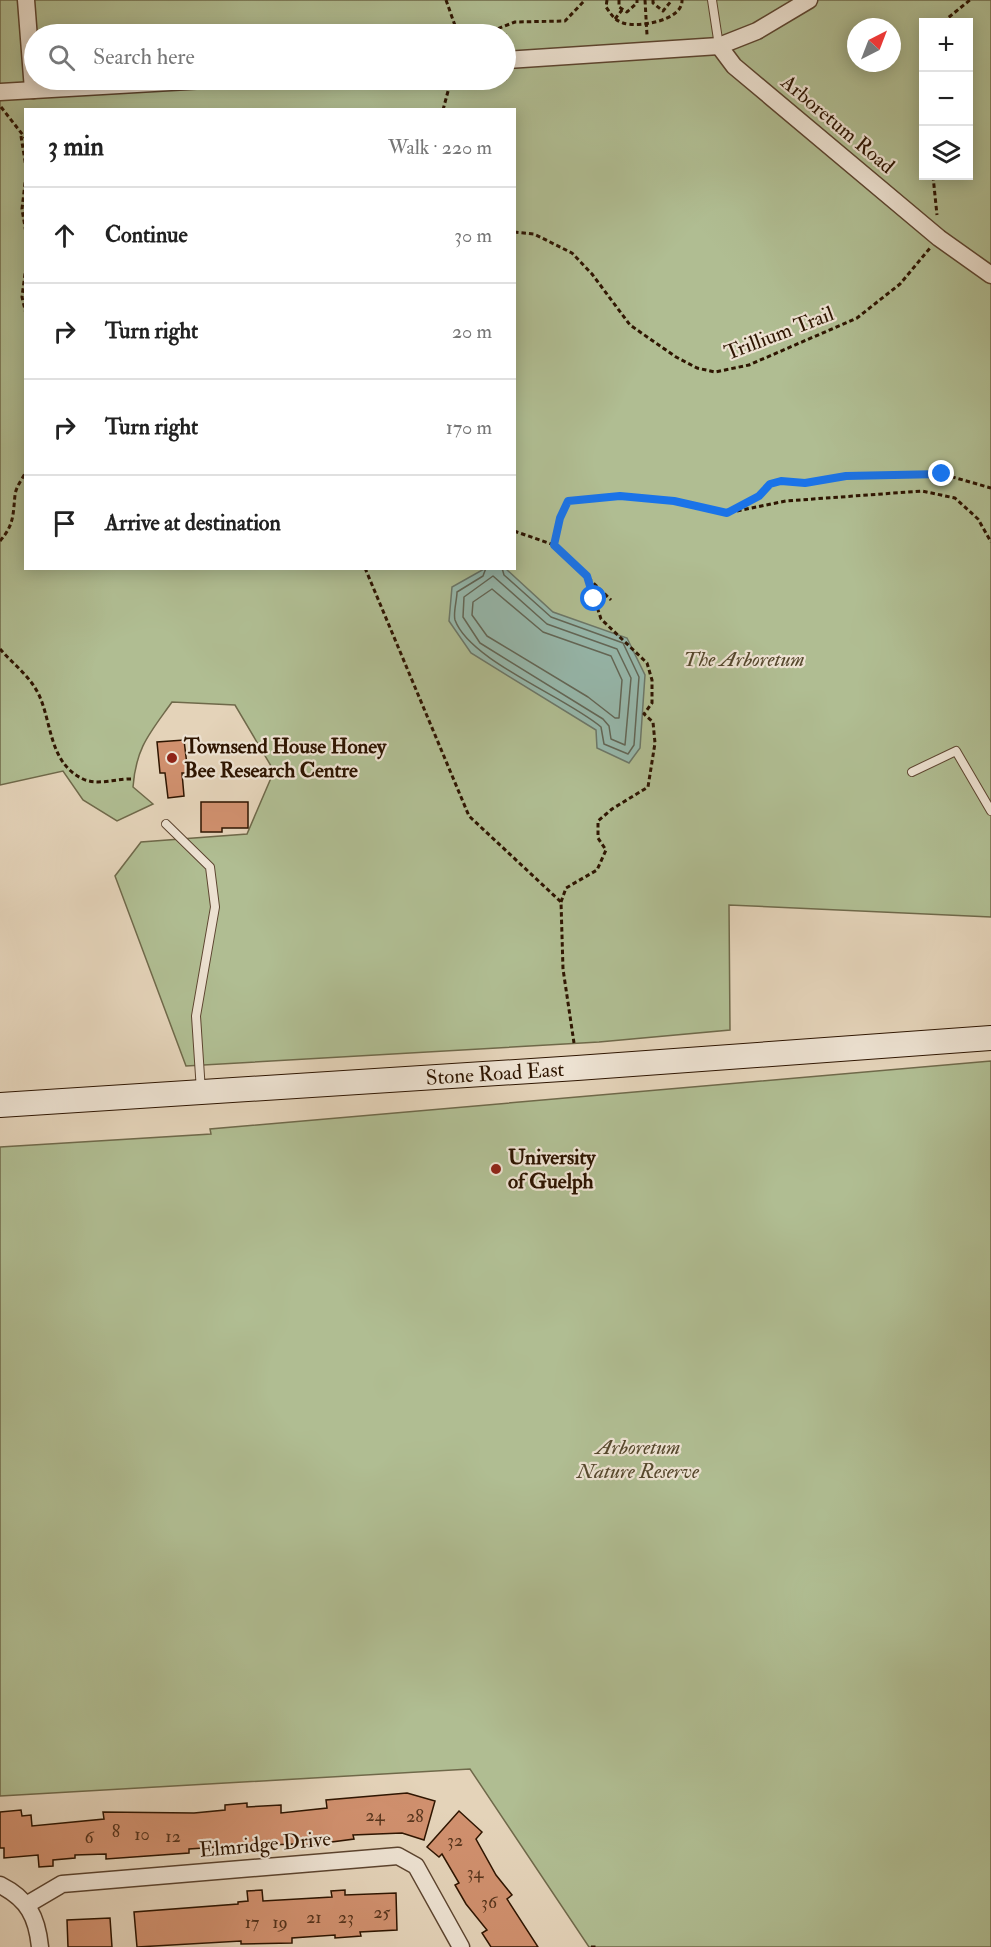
<!DOCTYPE html>
<html lang="en">
<head>
<meta charset="utf-8">
<style>
  body { margin:0; font-family:"IM FELL Double Pica",serif; background:#f6f6f6; color:#222 }
  .controls { position:absolute; right:18px; top:18px; display:grid; overflow:hidden; border-radius:0px; box-shadow:0 3px 15px #0003 }
  .controls button { width:54px; height:54px; display:grid; place-items:center; padding:0; border:0; border-bottom:2px solid #e0e0e0; background:#fff; color:#222; font:30px sans-serif }
  .compass { position:absolute; left:847px; top:18px; width:54px; height:54px; border-radius:50%; background:#fff; box-shadow:0 3px 15px #0003; rotate:42deg }
  .stop { position:absolute; width:18px; height:18px; margin:-14px; border:4px solid #1a73e8; border-radius:50%; background:#fff }
  .stop.end { background:#1a73e8; border-color:#fff; box-shadow:0 2px 6px #0008 }
  .list { margin:0; padding:0; list-style:none }
  h2 { display:flex; justify-content:space-between; align-items:center; height:78px; margin:0; padding:0 24px; font-size:26px }
  h2 small { font-size:20px; font-weight:400; color:#767676 }
  .list li { display:grid; grid-template-columns:39px 1fr auto; gap:18px; align-items:center; box-sizing:border-box; height:96px; padding:0 24px; border-top:2px solid #e0e0e0 }
  .list b { display:block; font-size:22px; white-space:nowrap }
  .list em { font-size:20px; font-style:normal; color:#767676 }
  .icon { flex:none; width:33px; height:33px; fill:none; stroke:currentColor; stroke-width:2; stroke-linecap:round; stroke-linejoin:round }
  .map { position:relative; flex:none; width:991px; height:1947px; overflow:hidden }
  .search { position:absolute; background:#fff; box-shadow:0 3px 15px #0003; left:24px; top:24px; width:492px; height:66px; display:flex; align-items:center; gap:15px; box-sizing:border-box; padding:0 21px; border-radius:33px; color:#767676; font-size:22px }
  .panel { position:absolute; background:#fff; box-shadow:0 3px 15px #0003; left:24px; top:108px; width:492px; height:462px; border-radius:0px }
  .map>svg:first-child { display:block }
  .green { fill:#b0bd92; stroke:#6f694a; stroke-width:1.5; fill-rule:evenodd }
  .water { fill:#96b8ac; stroke:#6c7768; stroke-width:1.5 }
  .lines { fill:none; stroke-linecap:round; stroke-linejoin:round }
  .shore { stroke:#626656; stroke-width:1.5 }
  .building { fill:#d0906e; stroke:#2e1501; stroke-width:1.5 }
  .lane-casing { stroke:#5c442f; stroke-width:10 }
  .street-casing { stroke:#5c442f; stroke-width:19 }
  .secondary-casing { stroke:#2e1501; stroke-width:26 }
  .path { stroke:#2e1501; stroke-width:3; stroke-dasharray:4.5 3; stroke-linecap:butt }
  .lane { stroke:#ede2d2; stroke-width:8 }
  .street { stroke:#ede2d2; stroke-width:16 }
  .secondary { stroke:#ede2d2; stroke-width:24 }
  .route { stroke:#1a73e8; stroke-width:8 }
  .poi-dot { fill:#8f2418; stroke:#ede2d2; stroke-width:2 }
  .labels { text-anchor:middle; stroke-width:4.5; stroke-linejoin:round; paint-order:stroke }
  .number-label { font-size:18px; fill:#56341c }
  .street-label { font-size:21px; fill:#2e1501; stroke:#ede2d2 }
  .park-label { font-size:21px; font-style:italic; fill:#55472c; stroke:#ede2d2 }
  .poi-label { font-size:21px; font-weight:bold; fill:#2e1501; stroke:#ede2d2; text-anchor:start }
</style>
</head>
<body>
<div class="map">
<svg width="991" height="1947" viewBox="0 0 991 1947">
  <rect width="100%" height="100%" fill="#e4d3b9"/>
  <filter id="stains"><feTurbulence type="fractalNoise" baseFrequency=".00333" numOctaves="4"/><feColorMatrix values="0 0 0 0 .2 0 0 0 0 .09 0 0 0 0 .02 0 0 0 .5 -.17"/></filter>
  <radialGradient id="worn" r=".72"><stop offset=".6" stop-color="#630" stop-opacity="0"/><stop offset="1" stop-color="#630" stop-opacity=".3"/></radialGradient>
  <g class="green">
    <path d="M0,0H991V917L729,905L730,1030L599,1042L186,1066L115,876L141,842L247,834L274,771L235,705L172,702C150,733 136,747 133,787L153,804L117,821L83,800L63,771L0,785ZM924,22H968V176H924ZM856,27H892V63H856ZM34,34H506V80H34ZM26,110H514V568H26Z"/>
    <polygon points="991,1061 991,1947 589,1947 470,1769 0,1796 0,1147 211,1134 210,1129"/>
  </g>
  <polygon class="water" points="484,569 506,569 553,612 627,638 645,675 640,748 629,763 597,748 596,730 471,653 449,621 452,587"/>
  <g class="lines">
    <g class="shore">
      <path d="M486,568L483,576L457,592C457,600 453,613 455,620C470,661 566,697 601,727L604,744L628,754L634,745L639,677L623,643L551,617L504,575L502,568"/>
      <polygon points="493,576 547,624 617,649 631,678 625,745 611,739 609,726 603,719 480,643 463,617 464,597"/>
      <polygon points="492,589 543,632 611,656 622,680 619,718 615,718 588,697 487,636 472,615 473,602"/>
    </g>
  </g>
  <g class="building">
    <polygon points="184,740 188,773 182,773 184,796 168,798 165,773 160,773 157,742"/>
    <polygon points="201,802 248,802 248,828 222,828 222,832 201,832"/>
    <polygon points="407,1793 435,1801 424,1840 402,1833 353,1835 354,1839 294,1847 294,1844 219,1847 189,1849 189,1853 106,1859 106,1854 75,1855 75,1858 53,1860 53,1866 39,1867 38,1855 4,1858 4,1848 0,1848 0,1812 21,1810 22,1816 31,1815 32,1826 104,1819 103,1812 194,1813 225,1810 225,1805 247,1803 247,1807 281,1805 281,1813 327,1808 326,1800"/>
    <polygon points="459,1811 482,1832 476,1839 496,1875 512,1895 507,1899 538,1947 491,1947 482,1933 487,1930 466,1904 455,1885 459,1883 442,1854 439,1857 427,1847"/>
    <polygon points="262,1890 263,1901 332,1897 331,1891 345,1890 345,1895 396,1893 397,1930 360,1932 361,1936 335,1938 335,1935 292,1938 292,1943 241,1944 241,1941 137,1947 134,1912 238,1904 238,1902 248,1901 247,1891"/>
    <polygon points="110,1918 112,1947 68,1947 67,1920"/>
  </g>
  <g class="lines">
    <g class="lane-casing">
      <g id="lane">
        <polyline points="712,0 719,46"/>
        <polyline points="912,772 956,751 991,811"/>
        <polyline points="166,824 210,867 215,907 196,1016 201,1091"/>
      </g>
    </g>
    <g class="street-casing">
      <g id="street">
        <polyline points="26,0 33,90"/>
        <polyline points="719,46 734,66 939,238 991,275"/>
        <polyline points="506,60 719,46 757,31 809,0"/>
        <polyline points="0,92 205,80"/>
        <path d="M0,1885C28,1899 37,1917 40,1947"/>
        <polyline points="28,1904 62,1884 398,1856 416,1866 461,1947"/>
      </g>
    </g>
    <g class="secondary-casing">
      <g id="secondary">
        <path id="s1" d="M0,1105L577,1068L991,1038"/>
      </g>
    </g>
    <g class="path">
      <polyline points="446,0 458,34"/>
      <path d="M607,0L606,7C611,14 614,20 623,23C637,28 683,21 682,0"/>
      <polyline points="619,0 619,7 627,12 637,3 637,0"/>
      <polyline points="645,0 647,35"/>
      <polyline points="653,0 653,3 663,11 672,0"/>
      <polyline points="615,19 622,10"/>
      <polyline points="943,22 970,0"/>
      <polyline points="484,34 515,22 565,21 585,0"/>
      <polyline points="924,48 924,61"/>
      <polyline points="1,107 26,139"/>
      <polyline points="443,110 451,80"/>
      <polyline points="21,136 26,167"/>
      <polyline points="26,175 22,209 26,233"/>
      <polyline points="933,176 937,215"/>
      <polyline points="514,232 534,234 572,253 592,274 630,325 676,357 697,368 715,372 749,365 857,318 900,284 930,248"/>
      <polyline points="26,266 22,297 26,314"/>
      <polyline points="729,511 759,496 770,484 781,481 805,483 846,476 942,474 991,488"/>
      <polyline points="514,531 554,545 611,600"/>
      <path d="M0,541C14,525 13,515 15,495C16,487 22,479 26,472"/>
      <polyline points="554,545 560,518 568,501 620,496 674,501 727,513 786,501 922,491 955,498 978,519 991,542"/>
      <polyline points="365,568 469,816 561,902 563,969 574,1043"/>
      <path d="M0,649C13,664 30,676 39,695C52,723 49,763 83,779C98,786 118,778 134,779"/>
      <polyline points="561,902 566,888 597,870 606,850 598,838 598,821 612,809 648,787 655,743 653,722 644,714 652,703 652,680 647,663 601,619 587,576"/>
      <polyline points="591,1947 597,1947"/>
    </g>
    <use href="#lane" class="lane"/>
    <use href="#street" class="street"/>
    <use href="#secondary" class="secondary"/>
  </g>
  <g class="lines">
    <polyline class="route" points="594,599 587,576 554,545 560,518 568,501 620,496 674,501 727,513 759,496 770,484 781,481 805,483 846,476 942,474"/>
  </g>
  <g class="poi-dot">
    <circle cx="172" cy="758" r="6"/>
    <circle cx="496" cy="1169" r="6"/>
  </g>
  <g class="labels">
    <g class="number-label">
      <text x="375" y="1821">24</text>
      <text x="415" y="1822">28</text>
      <text x="116" y="1837">8</text>
      <text x="142" y="1840">10</text>
      <text x="173" y="1842">12</text>
      <text x="89" y="1843">6</text>
      <text x="455" y="1846">32</text>
      <text x="475" y="1878">34</text>
      <text x="489" y="1908">36</text>
      <text x="382" y="1918">25</text>
      <text x="314" y="1923">21</text>
      <text x="346" y="1923">23</text>
      <text x="252" y="1928">17</text>
      <text x="280" y="1928">19</text>
    </g>
    <g class="street-label">
      <text transform="translate(838 124) rotate(40)" y="7">Arboretum Road</text>
      <text transform="translate(779 333) rotate(-21)" y="7">Trillium Trail</text>
      <text dy="7" stroke="none"><textPath href="#s1" startOffset="496">Stone Road East</textPath></text>
      <text transform="translate(265 1844) rotate(-5)" y="7">Elmridge Drive</text>
    </g>
    <g class="park-label">
      <text x="744" y="666">The Arboretum</text>
      <text x="638" y="1454">Arboretum<tspan x="638" dy="24">Nature Reserve</tspan></text>
    </g>
    <g class="poi-label">
      <text x="184" y="753">Townsend House Honey<tspan x="184" dy="24">Bee Research Centre</tspan></text>
      <text x="508" y="1164">University<tspan x="508" dy="24">of Guelph</tspan></text>
    </g>
  </g>
  <rect width="100%" height="100%" filter="url(#stains)"/>
  <rect width="100%" height="100%" fill="url(#worn)"/>
</svg>
<div class="controls">
<button>+</button>
<button>−</button>
<button><svg class="icon" aria-label="layers" viewBox="0 0 24 24"><path d="M12 4l9 5-9 5-9-5zM3 14l9 5 9-5"/></svg></button>
</div>
<svg class="compass" viewBox="-18 -18 36 36"><path d="M0-13l5 13h-10z" fill="#e53935"/><path d="M0 13l5-13h-10z" fill="#767676"/></svg>
<div class="stop" style="left:594px;top:599px"></div>
<div class="stop end" style="left:942px;top:474px"></div>
<div class="search"><svg class="icon" aria-label="search" viewBox="0 0 24 24"><circle cx="10" cy="10" r="6"/><path d="M15 15l6 6"/></svg>Search here</div>
<section class="panel">
<h2>3 min<small>Walk · 220 m</small></h2>
<ul class="list">
<li><svg class="icon" aria-label="ahead" viewBox="0 0 24 24"><path d="M12 20V5M6 11l6-6 6 6"/></svg><div><b>Continue</b></div><em>30 m</em></li>
<li><svg class="icon" aria-label="right" viewBox="0 0 24 24"><path d="M7 20v-9h11M14 6l5 5-5 5"/></svg><div><b>Turn right</b></div><em>20 m</em></li>
<li><svg class="icon" aria-label="right" viewBox="0 0 24 24"><path d="M7 20v-9h11M14 6l5 5-5 5"/></svg><div><b>Turn right</b></div><em>170 m</em></li>
<li><svg class="icon" aria-label="arrive" viewBox="0 0 24 24"><path d="M6 21V4h12l-3 4 3 4H6"/></svg><div><b>Arrive at destination</b></div></li>
</ul>
</section>
</div>
</body>
</html>
